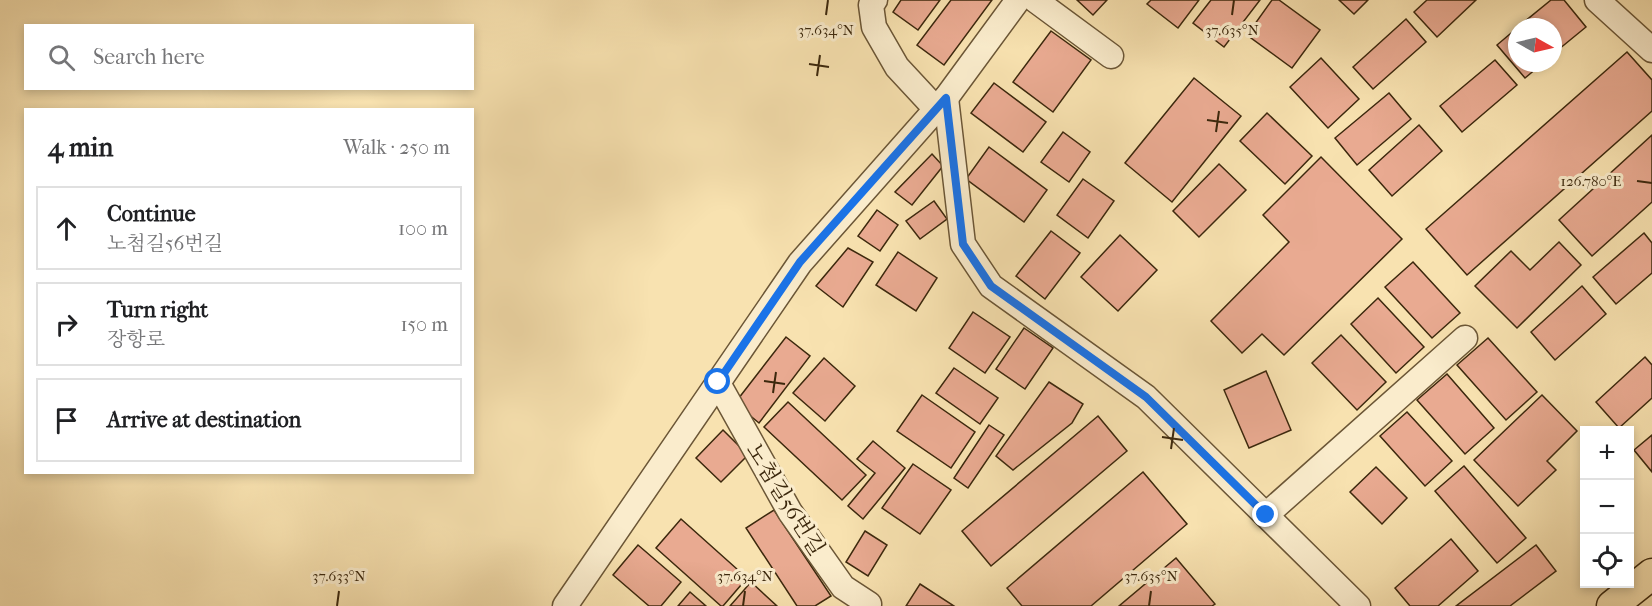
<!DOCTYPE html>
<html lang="en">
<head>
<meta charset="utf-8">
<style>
  body { margin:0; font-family:"IM FELL French Canon","Noto Serif KR",serif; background:#f6f6f6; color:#202124 }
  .controls { position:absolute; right:18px; bottom:18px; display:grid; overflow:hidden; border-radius:0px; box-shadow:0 3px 9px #0003 }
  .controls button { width:54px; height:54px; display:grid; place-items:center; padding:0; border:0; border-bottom:2px solid #e0e0e0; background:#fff; color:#202124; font:30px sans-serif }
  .compass { position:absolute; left:1508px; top:18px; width:54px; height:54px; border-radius:50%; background:#fff; box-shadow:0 3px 9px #0003; rotate:98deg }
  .stop { position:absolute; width:18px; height:18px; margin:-14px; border:4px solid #1a73e8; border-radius:50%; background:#fff }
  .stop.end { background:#1a73e8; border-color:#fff; box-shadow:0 2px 6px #0008 }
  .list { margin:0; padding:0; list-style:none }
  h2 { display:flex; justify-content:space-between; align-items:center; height:78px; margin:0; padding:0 24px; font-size:26px }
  h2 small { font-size:20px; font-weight:400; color:#757577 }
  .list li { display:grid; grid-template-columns:39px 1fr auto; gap:18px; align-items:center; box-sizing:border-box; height:84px; margin:0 12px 12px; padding:0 12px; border:2px solid #e0e0e0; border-radius:0px }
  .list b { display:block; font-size:22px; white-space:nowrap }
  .list p { margin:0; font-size:20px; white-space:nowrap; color:#757577 }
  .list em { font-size:20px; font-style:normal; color:#757577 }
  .icon { flex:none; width:33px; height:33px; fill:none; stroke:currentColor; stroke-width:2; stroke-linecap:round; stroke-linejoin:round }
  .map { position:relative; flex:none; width:1652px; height:606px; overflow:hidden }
  .search { position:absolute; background:#fff; box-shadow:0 3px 9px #0003; left:24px; top:24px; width:450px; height:66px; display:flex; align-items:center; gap:15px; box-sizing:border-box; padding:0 21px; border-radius:0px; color:#757577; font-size:22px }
  .panel { position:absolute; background:#fff; box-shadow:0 3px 9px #0003; left:24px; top:108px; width:450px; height:366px; border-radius:0px }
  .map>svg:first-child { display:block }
  .building { fill:#e9aa91; stroke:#3c280d; stroke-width:1.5 }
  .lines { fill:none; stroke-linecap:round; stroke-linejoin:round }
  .minor-casing { stroke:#6b5636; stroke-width:27 }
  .major-casing { stroke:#3c280d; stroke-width:33 }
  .minor { stroke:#faeccc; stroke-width:24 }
  .major { stroke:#f8e2b0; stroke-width:30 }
  .route { stroke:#1a73e8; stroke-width:8 }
  .ticks { fill:none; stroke:#3c280d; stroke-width:2 }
  .labels { text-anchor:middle; stroke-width:6; stroke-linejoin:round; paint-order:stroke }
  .street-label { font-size:22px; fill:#3c280d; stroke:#faeccc }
  .ticks-label { font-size:15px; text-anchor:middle; fill:#3c280d; stroke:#faeccc; stroke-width:6; stroke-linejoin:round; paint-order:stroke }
</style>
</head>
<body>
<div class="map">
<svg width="1652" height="606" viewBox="0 0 1652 606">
  <rect width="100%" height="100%" fill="#f8e2b0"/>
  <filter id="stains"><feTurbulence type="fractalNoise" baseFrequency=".00333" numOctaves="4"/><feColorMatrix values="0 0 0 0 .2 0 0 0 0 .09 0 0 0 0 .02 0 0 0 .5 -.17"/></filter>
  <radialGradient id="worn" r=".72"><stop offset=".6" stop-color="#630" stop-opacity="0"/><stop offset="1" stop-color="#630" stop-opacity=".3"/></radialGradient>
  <g class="building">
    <polygon points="901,0 940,0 918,30 893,12"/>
    <polygon points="951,0 992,0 944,65 917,45"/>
    <polygon points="1077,0 1107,0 1093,15"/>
    <polygon points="1151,0 1199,0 1178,28 1147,4"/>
    <polygon points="1211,0 1260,0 1224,47 1193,23"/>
    <polygon points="1272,0 1279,0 1320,30 1292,68 1247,35"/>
    <polygon points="1339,0 1368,0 1354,14"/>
    <polygon points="1427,0 1476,0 1437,37 1414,12"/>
    <polygon points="1551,0 1564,0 1586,27 1553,54 1553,27 1518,27"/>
    <polygon points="1406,19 1426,42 1373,89 1353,67"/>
    <polygon points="1517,28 1517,63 1543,63 1525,78 1497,45"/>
    <polygon points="1051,31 1091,60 1053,112 1013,82"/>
    <polygon points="1627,52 1652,80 1652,111 1467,275 1426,229"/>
    <polygon points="1321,58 1359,99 1328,128 1290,87"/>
    <polygon points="1495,60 1517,85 1462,132 1440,106"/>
    <polygon points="1194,78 1241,116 1172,202 1125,163"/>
    <polygon points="994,83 1046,122 1023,152 971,113"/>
    <polygon points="1389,93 1411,119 1357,165 1335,138"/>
    <polygon points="1267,113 1312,156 1285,184 1240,141"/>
    <polygon points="1419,125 1442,151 1392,196 1369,170"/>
    <polygon points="1063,132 1090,152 1069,182 1041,162"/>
    <polygon points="1652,135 1652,202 1592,256 1559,220"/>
    <polygon points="989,147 1047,190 1024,222 966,179"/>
    <polygon points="932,154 943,166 912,205 895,192"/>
    <polygon points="1321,157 1402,239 1284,355 1262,334 1242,353 1211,321 1289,242 1263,215"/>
    <polygon points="1219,164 1246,190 1199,237 1173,211"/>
    <polygon points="1083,179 1114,201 1088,238 1057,215"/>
    <polygon points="934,201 947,219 920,239 906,221"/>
    <polygon points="877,210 898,225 880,251 858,236"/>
    <polygon points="1051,231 1080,253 1045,299 1016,276"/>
    <polygon points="1644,233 1652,243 1652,273 1616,304 1593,277"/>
    <polygon points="1120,235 1157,270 1118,311 1081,277"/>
    <polygon points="1559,242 1581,265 1517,328 1475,286 1511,251 1530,270"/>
    <polygon points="848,248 873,262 843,307 816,286"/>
    <polygon points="898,252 937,278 916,311 876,285"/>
    <polygon points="1413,262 1460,313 1432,338 1385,287"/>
    <polygon points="1582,286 1606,314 1555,360 1531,332"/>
    <polygon points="1378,298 1424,347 1396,373 1351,324"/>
    <polygon points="973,312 1010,337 985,373 949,348"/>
    <polygon points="1024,328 1053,348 1025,389 996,369"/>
    <polygon points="1341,335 1386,382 1357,410 1312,363"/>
    <polygon points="786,337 810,356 759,423 735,403"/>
    <polygon points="1488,338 1537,392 1506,420 1457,365"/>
    <polygon points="1645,357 1652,365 1652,398 1619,428 1596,402"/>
    <polygon points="824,358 855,386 825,421 793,393"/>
    <polygon points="954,368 998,398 980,424 936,393"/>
    <polygon points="1266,371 1291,430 1249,448 1224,390"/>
    <polygon points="1447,374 1494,428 1465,454 1417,400"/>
    <polygon points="1049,382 1083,404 1072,423 1013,470 996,456"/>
    <polygon points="922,395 975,432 951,468 897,431"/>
    <polygon points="1542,395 1577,431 1547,461 1556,470 1518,506 1474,460"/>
    <polygon points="788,402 866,475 842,500 764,427"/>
    <polygon points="1407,412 1452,461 1425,486 1380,436"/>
    <polygon points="1098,416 1127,451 991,566 962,531"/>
    <polygon points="989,425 1004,435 968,488 954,478"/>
    <polygon points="723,430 748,455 721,482 696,458"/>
    <polygon points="1652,435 1652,472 1634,450"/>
    <polygon points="873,441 905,468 863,519 848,506 875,473 857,459"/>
    <polygon points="913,464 951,490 920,534 882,508"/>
    <polygon points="1464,466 1526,538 1497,563 1435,491"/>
    <polygon points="1376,467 1407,498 1382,524 1350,492"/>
    <polygon points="1143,472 1187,524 1091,606 1022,606 1007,588"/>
    <polygon points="774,510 831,596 815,606 797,606 746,528"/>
    <polygon points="681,519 747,578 723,606 721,606 656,548"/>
    <polygon points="865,531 887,545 868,576 846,562"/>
    <polygon points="1451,539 1478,571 1438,606 1410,606 1395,588"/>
    <polygon points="638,545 681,582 661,606 649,606 613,575"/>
    <polygon points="1536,545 1556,571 1510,606 1456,606"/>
    <polygon points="1176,558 1215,604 1212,606 1119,606"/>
    <polygon points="751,582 777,606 730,606"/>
    <polygon points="920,584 954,606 906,606"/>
    <polygon points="690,592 706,606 678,606"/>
  </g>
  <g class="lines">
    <g class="minor-casing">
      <g id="minor">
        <polyline points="875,0 871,5 874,27 897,67 936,109"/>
        <polyline points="1035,0 1111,56"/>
        <polyline points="1597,0 1652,50"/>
        <polyline points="946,98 963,244 991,286 1146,397 1358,606"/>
        <polyline points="718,383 790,512 843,587 869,604"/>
        <polyline points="1266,515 1465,338"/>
        <polyline points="565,606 800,263 946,98 1018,0"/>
      </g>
    </g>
    <g class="major-casing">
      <polyline id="major" points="1612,606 1652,574"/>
    </g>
    <use href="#minor" class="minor"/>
    <use href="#major" class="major"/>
  </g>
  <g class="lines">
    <polyline class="route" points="718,382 800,262 946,98 963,244 991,286 1146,397 1266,515"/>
  </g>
  <path class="ticks" d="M826,15L828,0M1232,15L1234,0M809,64L829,67M817,76L820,55M1207,120L1228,123M1216,132L1219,111M1637,181L1652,183M764,381L785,384M773,393L776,372M1162,437L1183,440M1171,449L1174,428M337,606L339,591M743,606L745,591M1149,606L1151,591"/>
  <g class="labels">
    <g class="street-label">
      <text transform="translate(786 499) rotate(58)" y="8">노첨길56번길</text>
    </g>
  </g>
  <g class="ticks-label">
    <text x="826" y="35">37.634°N</text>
    <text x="1232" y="35">37.635°N</text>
    <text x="1591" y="186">126.780°E</text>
    <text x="339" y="581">37.633°N</text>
    <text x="745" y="581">37.634°N</text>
    <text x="1151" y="581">37.635°N</text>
  </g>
  <rect width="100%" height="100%" filter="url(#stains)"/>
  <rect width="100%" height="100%" fill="url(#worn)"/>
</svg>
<div class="controls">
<button>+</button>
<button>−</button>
<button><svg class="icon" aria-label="locate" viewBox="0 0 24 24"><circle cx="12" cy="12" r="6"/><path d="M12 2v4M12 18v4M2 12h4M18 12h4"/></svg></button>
</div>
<svg class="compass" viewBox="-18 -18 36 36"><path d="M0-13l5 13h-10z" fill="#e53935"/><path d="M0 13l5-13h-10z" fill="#757577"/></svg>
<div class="stop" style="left:718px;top:382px"></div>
<div class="stop end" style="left:1266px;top:515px"></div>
<div class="search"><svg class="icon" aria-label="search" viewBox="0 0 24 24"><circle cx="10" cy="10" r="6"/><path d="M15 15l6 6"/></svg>Search here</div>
<section class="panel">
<h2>4 min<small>Walk · 250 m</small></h2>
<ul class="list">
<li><svg class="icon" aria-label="ahead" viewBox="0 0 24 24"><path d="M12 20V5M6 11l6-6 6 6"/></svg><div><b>Continue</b><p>노첨길56번길</p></div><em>100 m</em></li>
<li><svg class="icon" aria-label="right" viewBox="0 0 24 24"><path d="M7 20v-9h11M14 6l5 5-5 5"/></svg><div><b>Turn right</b><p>장항로</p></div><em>150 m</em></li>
<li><svg class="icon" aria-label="arrive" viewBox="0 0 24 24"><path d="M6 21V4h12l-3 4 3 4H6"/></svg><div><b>Arrive at destination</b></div></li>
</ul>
</section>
</div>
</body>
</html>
